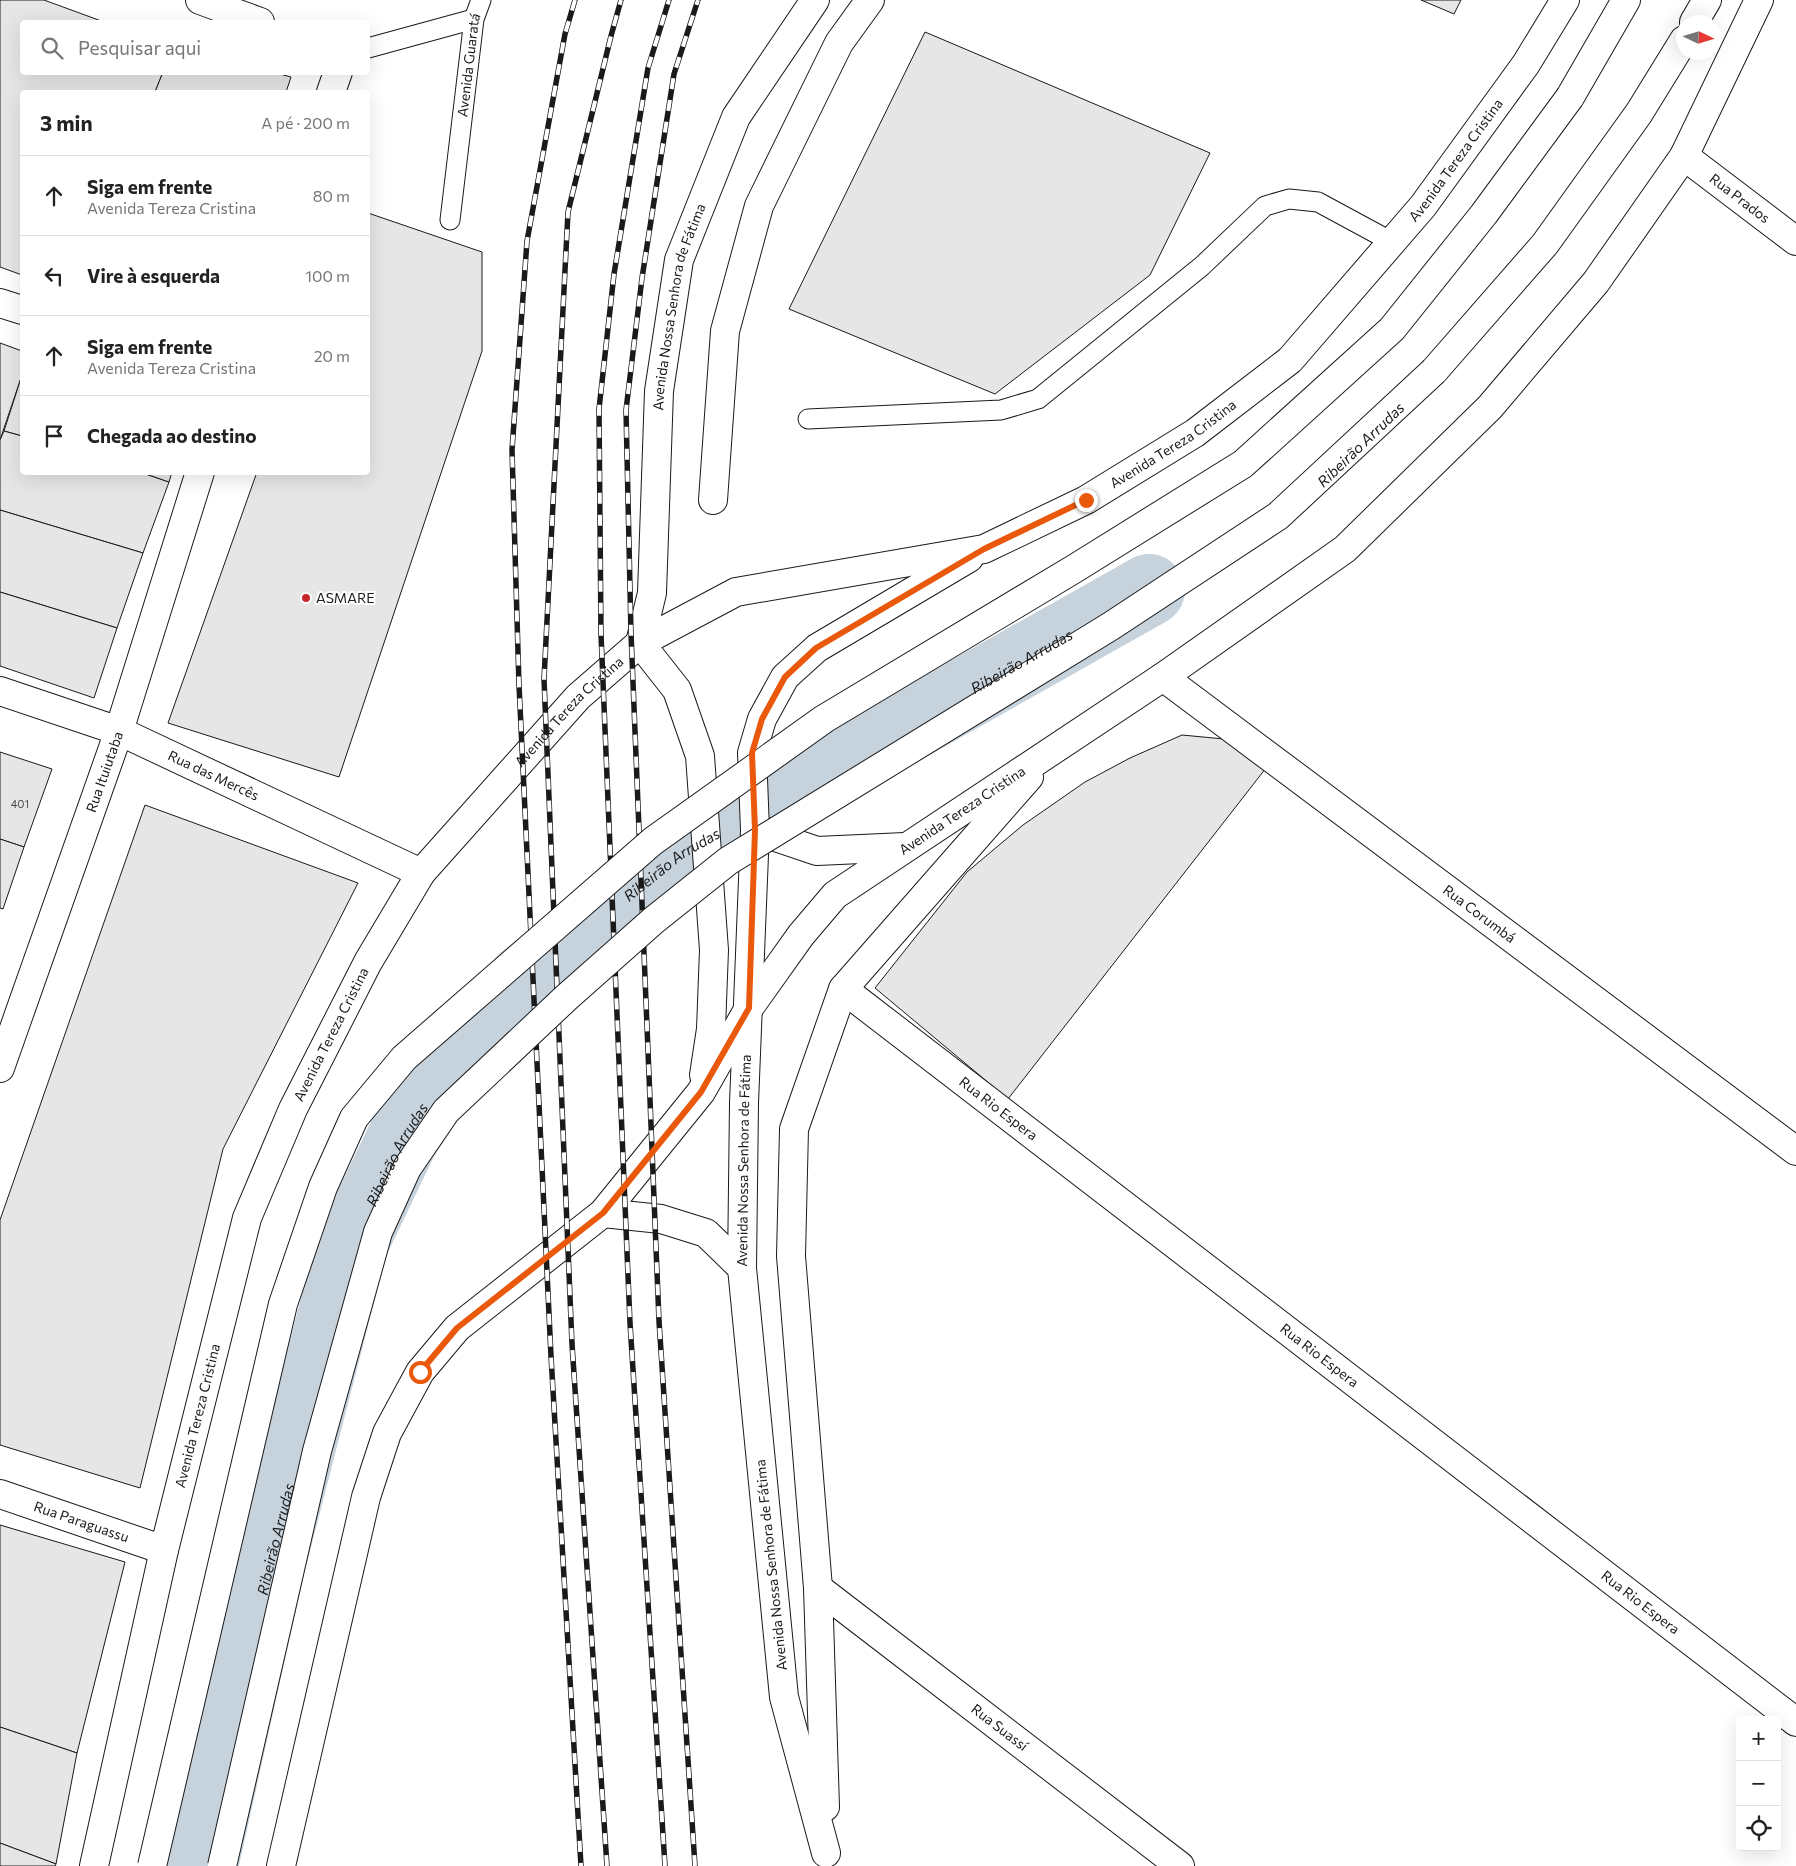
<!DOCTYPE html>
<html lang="pt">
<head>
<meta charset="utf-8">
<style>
  body { margin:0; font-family:Commissioner,sans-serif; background:#f6f6f6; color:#222 }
  .controls { position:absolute; right:15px; bottom:15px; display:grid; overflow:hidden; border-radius:5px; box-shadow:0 5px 20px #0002 }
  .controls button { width:45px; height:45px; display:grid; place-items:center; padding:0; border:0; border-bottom:1px solid #e0e0e0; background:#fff; color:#222; font:25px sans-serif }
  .compass { position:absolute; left:1676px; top:15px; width:45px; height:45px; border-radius:50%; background:#fff; box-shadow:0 5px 20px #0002; rotate:94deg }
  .stop { position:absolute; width:15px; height:15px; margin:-11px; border:4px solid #ea580c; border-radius:50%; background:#fff }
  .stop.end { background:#ea580c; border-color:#fff; box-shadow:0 1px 5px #0008 }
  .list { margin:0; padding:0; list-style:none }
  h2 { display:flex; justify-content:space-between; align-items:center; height:65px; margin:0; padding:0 20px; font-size:21px }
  h2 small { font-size:16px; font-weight:400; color:#767676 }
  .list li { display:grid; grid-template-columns:32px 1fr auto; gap:15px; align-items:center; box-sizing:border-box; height:80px; padding:0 20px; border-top:1px solid #e0e0e0 }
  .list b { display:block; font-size:19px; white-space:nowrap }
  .list p { margin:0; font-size:16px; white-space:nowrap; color:#767676 }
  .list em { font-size:16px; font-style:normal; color:#767676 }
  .icon { flex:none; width:28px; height:28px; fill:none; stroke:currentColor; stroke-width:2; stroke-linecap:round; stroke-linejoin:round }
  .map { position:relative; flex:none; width:1796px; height:1866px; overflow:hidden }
  .search { position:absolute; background:#fff; box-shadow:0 5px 20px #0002; left:20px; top:20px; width:350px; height:55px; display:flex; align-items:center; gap:12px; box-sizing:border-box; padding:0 18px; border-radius:5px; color:#767676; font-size:19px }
  .panel { position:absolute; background:#fff; box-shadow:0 5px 20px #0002; left:20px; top:90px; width:350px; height:385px; border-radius:5px }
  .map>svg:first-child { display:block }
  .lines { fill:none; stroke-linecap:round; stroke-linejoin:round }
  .river { stroke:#c6d2dc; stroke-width:72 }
  .building { fill:#e6e6e6; stroke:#1a1a1a }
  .lane-casing { stroke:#1a1a1a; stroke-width:21 }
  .street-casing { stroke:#1a1a1a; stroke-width:30 }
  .secondary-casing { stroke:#1a1a1a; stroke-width:30 }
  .highway-casing { stroke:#1a1a1a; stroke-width:30 }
  .lane { stroke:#fff; stroke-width:19 }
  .street { stroke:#fff; stroke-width:28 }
  .secondary { stroke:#fff; stroke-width:28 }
  .highway { stroke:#fff; stroke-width:28 }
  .rail-casing { stroke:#1a1a1a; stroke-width:5.5 }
  .rail { stroke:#fff; stroke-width:4; stroke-dasharray:11; stroke-linecap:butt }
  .highway-bridge-casing { stroke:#1a1a1a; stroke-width:30; stroke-linecap:butt }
  .highway-bridge { stroke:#fff; stroke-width:28 }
  .route { stroke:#ea580c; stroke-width:6 }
  .poi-dot { fill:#c62828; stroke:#fff; stroke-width:2 }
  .labels { text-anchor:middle; stroke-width:4; stroke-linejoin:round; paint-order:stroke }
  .number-label { font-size:11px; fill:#4d4d4d }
  .street-label { font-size:14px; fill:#1a1a1a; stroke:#fff }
  .poi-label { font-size:14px; fill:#1a1a1a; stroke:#fff; text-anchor:start }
  .water-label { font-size:15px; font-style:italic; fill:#1a1a1a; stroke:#fff }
</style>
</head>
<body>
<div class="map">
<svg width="1796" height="1866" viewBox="0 0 1796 1866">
  <rect width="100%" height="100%" fill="#fff"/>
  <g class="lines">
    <path class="river" id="s1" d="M202,1866L270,1562L352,1244L403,1138L467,1040L524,980L681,854L1149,590"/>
  </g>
  <g class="building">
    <polygon points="0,0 44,0 104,22 22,22 22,72 163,72 155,92 22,92 22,275 0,267"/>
    <polygon points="1421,0 1461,0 1454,14"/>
    <polygon points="925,32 1210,153 1150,275 995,394 789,309"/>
    <polygon points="163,72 272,72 291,77 286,92 155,92"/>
    <polygon points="368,213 482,252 482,351 339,777 168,723 257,472 368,472"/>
    <polygon points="0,343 22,351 22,375 0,440"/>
    <polygon points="22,375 22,436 4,431"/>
    <polygon points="4,431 22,436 22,472 140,472 169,482 143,553 0,510 0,440"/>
    <polygon points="140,472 172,472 169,482"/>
    <polygon points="0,510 143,553 117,628 0,592"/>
    <polygon points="0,592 117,628 94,698 0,666"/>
    <polygon points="1182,735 1224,739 1266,768 1008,1099 875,988 967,872 1023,825 1085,782 1130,758"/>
    <polygon points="0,752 52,769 24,847 0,839"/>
    <polygon points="145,805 358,883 223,1149 140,1488 0,1445 0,1220"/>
    <polygon points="0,839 24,847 3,909 0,908"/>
    <polygon points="0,1525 125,1562 77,1753 0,1727"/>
    <polygon points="0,1727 77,1753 56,1864 0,1843"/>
    <polygon points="0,1843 56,1864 55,1866 0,1866"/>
  </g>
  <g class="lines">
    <g class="lane-casing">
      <g id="lane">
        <polyline points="368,48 474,19"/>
        <path id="s2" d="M450,220L474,19L481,0"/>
        <polyline points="808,419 1001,410 1038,399 1202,266 1265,206 1289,199 1318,202 1392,242"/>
      </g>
    </g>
    <g class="street-casing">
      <g id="street">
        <polyline points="200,0 260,22"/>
        <polyline points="331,92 338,72"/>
        <path id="s3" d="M1684,156L1796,241"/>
        <polyline points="0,303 22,310"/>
        <polyline points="713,500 725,331 759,206 839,43 870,0"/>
        <path id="s4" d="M1163,677L1796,1151"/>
        <path id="s5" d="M0,691L119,731L421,873"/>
        <path id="s6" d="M843,989L1796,1722"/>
        <path id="s7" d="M0,1068L119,731L200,472"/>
        <path id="s8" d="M0,1494L164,1550"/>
        <path id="s9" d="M818,1588L1180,1866"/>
      </g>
    </g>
    <g class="secondary-casing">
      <g id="secondary">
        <polyline points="755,830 817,851 905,847"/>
        <path id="s10" d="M704,1075L711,1029L714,950L700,756L677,690L640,643L652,593L659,391L679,260L736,117L815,0"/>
        <polyline points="603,1213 661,1219 706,1233 742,1268"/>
        <polyline points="825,1807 818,1588 791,1256 794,1129 843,989 1029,777"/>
        <path id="s11" d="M826,1853L784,1697L742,1268L744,1103L755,830L752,753L762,719L785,677L817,648L969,558"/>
        <path id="s12" d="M94,1866L164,1550L247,1218L293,1109L368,962L421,873L578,697L640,643L736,592L984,549L1086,500L1195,433L1290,360L1423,206L1526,64L1565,0"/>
        <path id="s13" d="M281,1866L366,1497L387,1433L420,1372L457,1328L603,1213L701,1092L749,1008L801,935L835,895L1163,677L1345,549L1490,407L1596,282L1684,156L1759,0"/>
      </g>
    </g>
    <g class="highway-casing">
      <g id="highway">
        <polyline points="1694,22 1707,0"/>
        <polyline points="1570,97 1626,0"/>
        <polyline points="1434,371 1545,244 1639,113 1684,40"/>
      </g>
    </g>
    <use href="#lane" class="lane"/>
    <use href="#street" class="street"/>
    <use href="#secondary" class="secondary"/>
    <use href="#highway" class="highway"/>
    <g class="rail-casing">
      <g id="rail">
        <polyline points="575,0 565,34 527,241 512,450 519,685 551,1356 581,1866"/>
        <polyline points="607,1866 572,1344 544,679 568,212 611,36 621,0"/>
        <polyline points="665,1866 630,1323 601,634 599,409 614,274 648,68 669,0"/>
        <polyline points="695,1866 659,1321 631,633 626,410 642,278 674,74 698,0"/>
      </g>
    </g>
    <use href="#rail" class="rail"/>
    <g class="highway-bridge-casing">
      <g id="highway-bridge">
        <polyline points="152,1866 283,1304 323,1187 354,1118 404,1058 653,841 824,719 1074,569 1243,464 1392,329 1484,214 1570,97"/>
        <polyline points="222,1866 317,1451 378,1232 407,1168 446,1111 567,997 654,920 728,861 1111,626 1278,516 1434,371"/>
      </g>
    </g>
    <use href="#highway-bridge" class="highway-bridge"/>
  </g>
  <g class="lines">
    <polyline class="route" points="420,1372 457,1328 603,1213 701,1092 749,1008 755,830 752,753 762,719 785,677 816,648 984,549 1086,500"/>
  </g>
  <circle class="poi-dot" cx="306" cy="598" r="5"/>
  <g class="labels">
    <g class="number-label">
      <text x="20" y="808">401</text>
    </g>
    <g class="street-label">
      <text dy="5" stroke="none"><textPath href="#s2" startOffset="156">Avenida Guaratá</textPath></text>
      <text dy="5" stroke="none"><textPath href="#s12" startOffset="2352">Avenida Tereza Cristina</textPath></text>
      <text dy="5" stroke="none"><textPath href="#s3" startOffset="70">Rua Prados</textPath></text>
      <text dy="5" stroke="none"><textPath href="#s10" startOffset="790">Avenida Nossa Senhora de Fátima</textPath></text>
      <text dy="5" stroke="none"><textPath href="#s12" startOffset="1948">Avenida Tereza Cristina</textPath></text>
      <text dy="5" stroke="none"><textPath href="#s12" startOffset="1272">Avenida Tereza Cristina</textPath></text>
      <text dy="5" stroke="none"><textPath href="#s7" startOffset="314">Rua Ituiutaba</textPath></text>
      <text dy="5" stroke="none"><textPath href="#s5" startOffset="230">Rua das Mercês</textPath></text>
      <text dy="5" stroke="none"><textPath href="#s13" startOffset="1306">Avenida Tereza Cristina</textPath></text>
      <text dy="5" stroke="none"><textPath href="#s4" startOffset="395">Rua Corumbá</textPath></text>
      <text dy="5" stroke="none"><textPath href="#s12" startOffset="868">Avenida Tereza Cristina</textPath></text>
      <text dy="5" stroke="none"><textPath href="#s6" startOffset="196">Rua Rio Espera</textPath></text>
      <text dy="5" stroke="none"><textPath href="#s11" startOffset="700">Avenida Nossa Senhora de Fátima</textPath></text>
      <text dy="5" stroke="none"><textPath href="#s6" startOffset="601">Rua Rio Espera</textPath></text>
      <text dy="5" stroke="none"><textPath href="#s12" startOffset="462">Avenida Tereza Cristina</textPath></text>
      <text dy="5" stroke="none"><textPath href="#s8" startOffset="86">Rua Paraguassu</textPath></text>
      <text transform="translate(771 1565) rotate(-96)" y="5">Avenida Nossa Senhora de Fátima</text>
      <text dy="5" stroke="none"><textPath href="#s6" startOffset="1006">Rua Rio Espera</textPath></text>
      <text dy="5" stroke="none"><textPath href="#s9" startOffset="229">Rua Suassí</textPath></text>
    </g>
    <g class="poi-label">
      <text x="316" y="603">ASMARE</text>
    </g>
    <g class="water-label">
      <text transform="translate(1361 445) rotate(-44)" y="5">Ribeirão Arrudas</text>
      <text dy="5" stroke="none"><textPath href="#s1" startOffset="1550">Ribeirão Arrudas</textPath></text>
      <text dy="5" stroke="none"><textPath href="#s1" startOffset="1145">Ribeirão Arrudas</textPath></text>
      <text dy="5" stroke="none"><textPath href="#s1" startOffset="740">Ribeirão Arrudas</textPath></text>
      <text dy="5" stroke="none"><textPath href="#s1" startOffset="335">Ribeirão Arrudas</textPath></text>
    </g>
  </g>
</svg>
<div class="controls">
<button>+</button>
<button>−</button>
<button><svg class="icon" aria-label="locate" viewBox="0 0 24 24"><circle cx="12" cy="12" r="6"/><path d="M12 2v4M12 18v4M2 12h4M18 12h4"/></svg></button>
</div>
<svg class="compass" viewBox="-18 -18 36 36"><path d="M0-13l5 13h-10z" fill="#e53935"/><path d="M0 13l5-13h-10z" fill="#767676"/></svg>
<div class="stop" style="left:420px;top:1372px"></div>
<div class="stop end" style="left:1086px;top:500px"></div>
<div class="search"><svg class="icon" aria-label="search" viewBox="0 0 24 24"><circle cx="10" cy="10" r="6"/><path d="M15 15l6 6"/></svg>Pesquisar aqui</div>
<section class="panel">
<h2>3 min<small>A pé · 200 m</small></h2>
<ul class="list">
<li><svg class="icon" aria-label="ahead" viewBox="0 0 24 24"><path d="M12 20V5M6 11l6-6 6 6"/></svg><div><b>Siga em frente</b><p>Avenida Tereza Cristina</p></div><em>80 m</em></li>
<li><svg class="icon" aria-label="left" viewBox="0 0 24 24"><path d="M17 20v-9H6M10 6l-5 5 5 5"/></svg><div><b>Vire à esquerda</b></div><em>100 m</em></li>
<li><svg class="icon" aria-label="ahead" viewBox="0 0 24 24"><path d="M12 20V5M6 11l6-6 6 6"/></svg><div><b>Siga em frente</b><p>Avenida Tereza Cristina</p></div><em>20 m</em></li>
<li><svg class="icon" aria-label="arrive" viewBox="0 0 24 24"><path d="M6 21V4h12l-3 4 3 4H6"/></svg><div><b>Chegada ao destino</b></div></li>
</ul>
</section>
</div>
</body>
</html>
